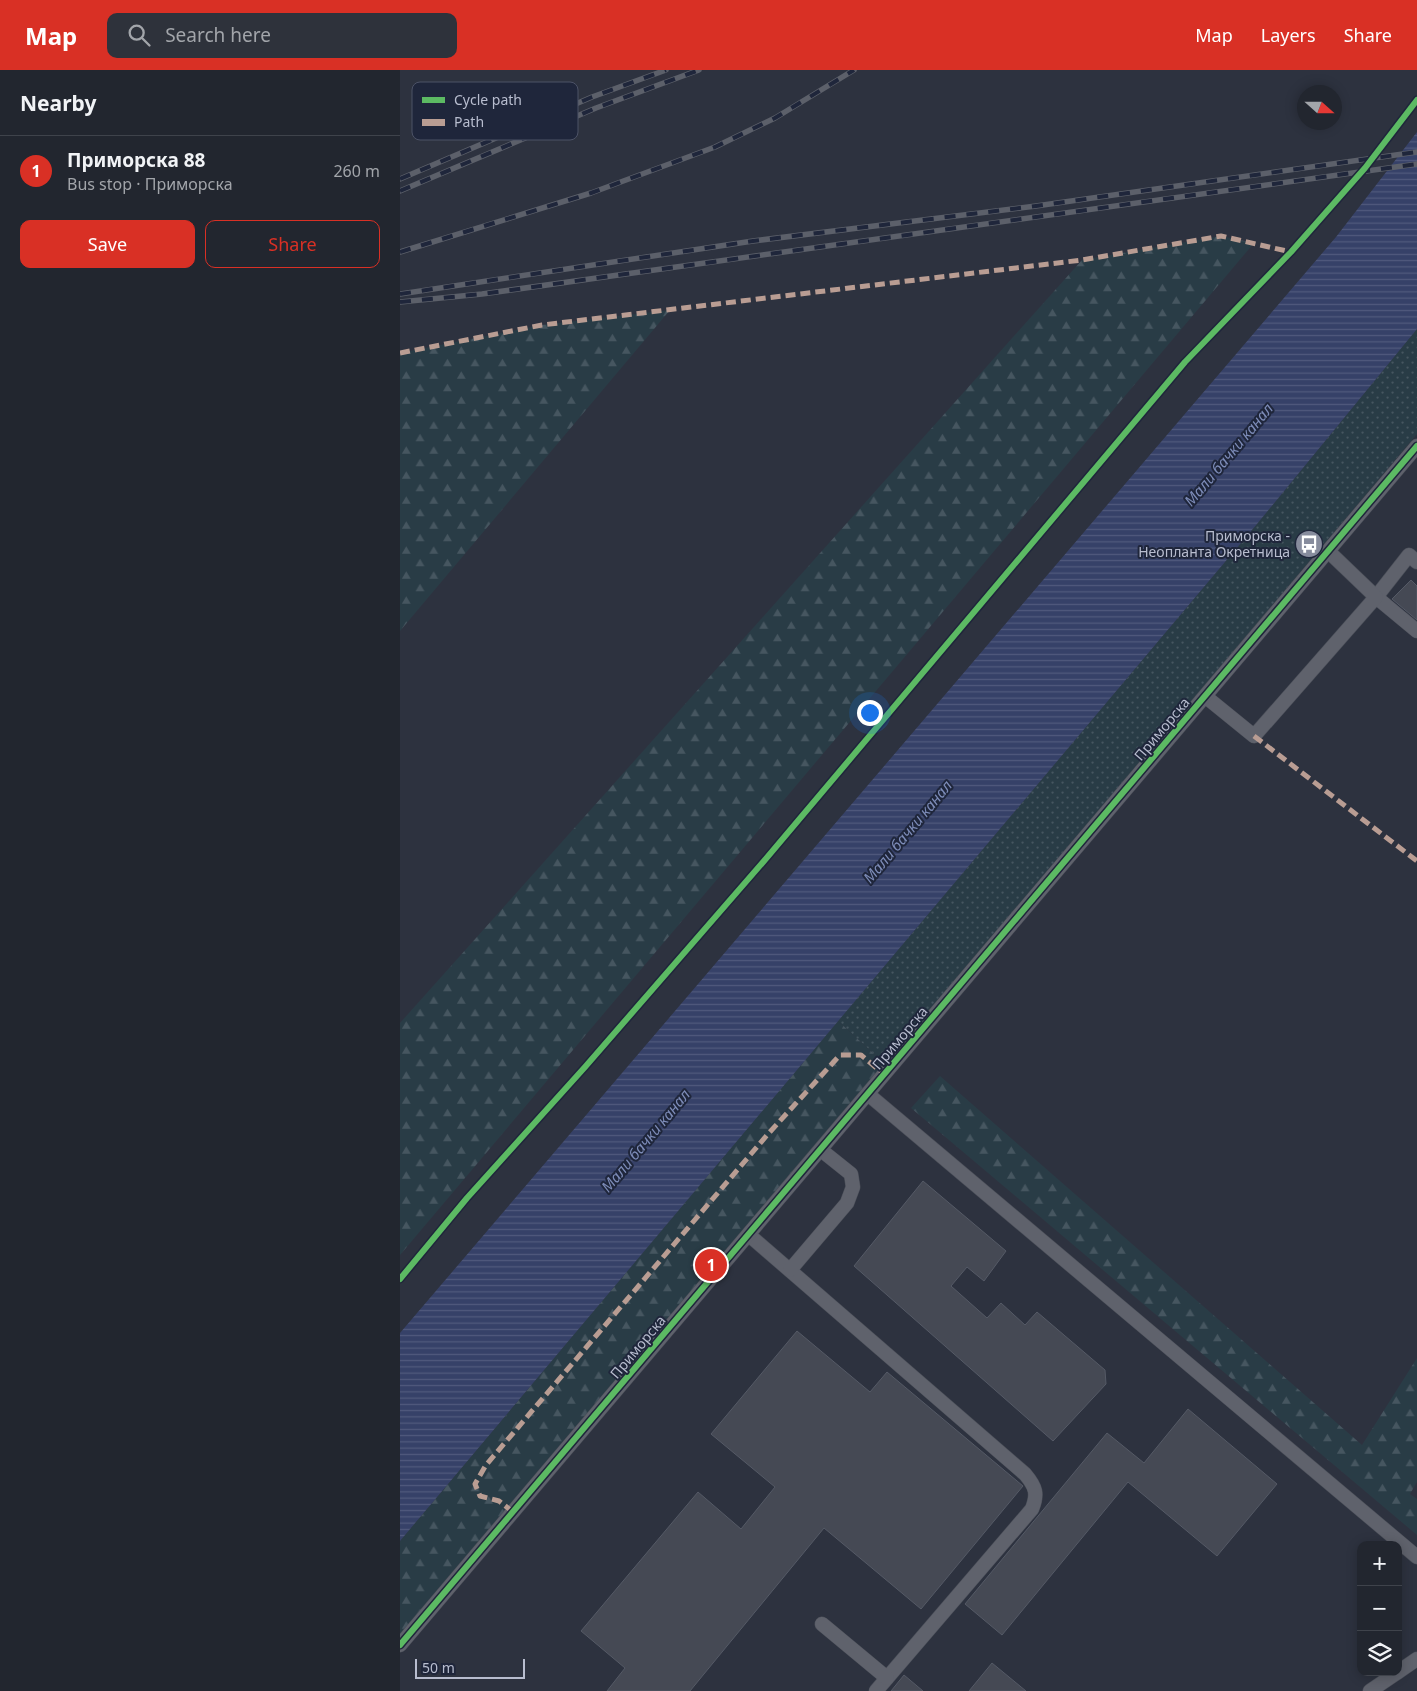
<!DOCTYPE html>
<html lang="en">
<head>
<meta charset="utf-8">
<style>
  body { margin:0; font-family:"Noto Sans",sans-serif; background:#2e323b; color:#f1f3f6 }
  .controls { position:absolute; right:15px; bottom:15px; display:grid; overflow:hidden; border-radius:10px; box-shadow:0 2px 12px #0003 }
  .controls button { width:45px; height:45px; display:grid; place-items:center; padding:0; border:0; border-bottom:1px solid #3f434b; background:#22262f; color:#f1f3f6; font:25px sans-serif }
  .compass { position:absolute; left:897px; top:15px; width:45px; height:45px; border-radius:50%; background:#22262f; box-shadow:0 2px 12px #0003; rotate:111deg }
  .scale { position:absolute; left:15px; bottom:12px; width:110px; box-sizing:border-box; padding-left:5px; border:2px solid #b8bdcf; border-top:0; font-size:14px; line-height:18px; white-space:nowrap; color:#b8bdcf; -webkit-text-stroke:4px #1f263b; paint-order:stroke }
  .you { position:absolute; left:469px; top:642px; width:18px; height:18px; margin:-12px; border:4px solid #fff; border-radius:50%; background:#1a73e8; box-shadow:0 0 0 8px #1a73e833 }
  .badge { display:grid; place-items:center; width:32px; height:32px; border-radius:50%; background:#d93025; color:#fff; font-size:16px; font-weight:700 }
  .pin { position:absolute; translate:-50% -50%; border:2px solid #fff; box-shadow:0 1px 5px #0006 }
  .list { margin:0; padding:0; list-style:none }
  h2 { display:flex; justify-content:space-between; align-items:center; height:65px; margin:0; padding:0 20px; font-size:21px }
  h2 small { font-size:16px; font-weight:400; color:#a2a5aa }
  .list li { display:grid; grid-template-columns:32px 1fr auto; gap:15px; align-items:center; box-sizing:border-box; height:70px; padding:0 20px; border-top:1px solid #3f434b }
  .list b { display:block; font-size:19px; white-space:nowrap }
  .list p { margin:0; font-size:16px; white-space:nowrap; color:#a2a5aa }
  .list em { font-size:16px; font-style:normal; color:#a2a5aa }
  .actions { display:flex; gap:10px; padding:15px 20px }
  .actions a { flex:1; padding:11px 0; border:1px solid #d93025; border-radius:10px; text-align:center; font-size:18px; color:#d93025 }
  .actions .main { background:#d93025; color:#fff }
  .icon { flex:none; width:28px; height:28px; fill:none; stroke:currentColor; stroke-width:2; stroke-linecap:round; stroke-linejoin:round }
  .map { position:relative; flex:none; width:1017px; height:1621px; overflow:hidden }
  header { display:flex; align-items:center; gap:30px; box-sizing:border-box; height:70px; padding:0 25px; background:#d93025; color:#fff }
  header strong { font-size:24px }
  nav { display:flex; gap:28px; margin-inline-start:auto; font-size:18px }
  .search { width:350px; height:45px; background:#2e323b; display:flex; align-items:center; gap:12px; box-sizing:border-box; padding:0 18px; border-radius:10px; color:#a2a5aa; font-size:19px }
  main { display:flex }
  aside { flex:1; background:#22262f }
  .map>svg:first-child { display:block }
  .grass { fill:url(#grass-dots) }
  .forest { fill:url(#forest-firs) }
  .water { fill:url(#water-rules) }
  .building { fill:#454954; stroke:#555a66 }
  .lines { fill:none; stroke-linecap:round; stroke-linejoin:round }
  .minor-casing { stroke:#4a4e58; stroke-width:15 }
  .minor { stroke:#5f626c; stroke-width:14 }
  .rail-casing { stroke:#5c606a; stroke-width:5.5 }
  .rail { stroke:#1f263b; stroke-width:4; stroke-dasharray:11; stroke-linecap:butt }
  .quiet { stroke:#b99d93; stroke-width:5; stroke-dasharray:10 5; stroke-linecap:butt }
  .cycleway-casing { stroke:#1f263b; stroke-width:9 }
  .cycleway { stroke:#5cba63; stroke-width:6 }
  .labels { text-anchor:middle; stroke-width:4; stroke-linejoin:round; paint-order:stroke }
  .poi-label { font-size:14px; fill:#b8bdcf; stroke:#1f263b; text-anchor:end }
  .street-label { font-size:14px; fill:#b8bdcf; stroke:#1f263b }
  .water-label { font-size:15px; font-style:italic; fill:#7d8cb8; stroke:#1f263b }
  .key { fill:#1f263b; stroke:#4d5367; stroke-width:1 }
  .key-label { font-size:14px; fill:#b8bdcf }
</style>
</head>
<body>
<header>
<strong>Map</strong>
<div class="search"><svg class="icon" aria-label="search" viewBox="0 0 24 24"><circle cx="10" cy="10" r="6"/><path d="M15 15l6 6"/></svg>Search here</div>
<nav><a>Map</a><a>Layers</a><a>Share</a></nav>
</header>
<main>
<aside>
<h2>Nearby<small></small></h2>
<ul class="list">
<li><span class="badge">1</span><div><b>Приморска 88</b><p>Bus stop · Приморска</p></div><em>260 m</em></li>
</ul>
<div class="actions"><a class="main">Save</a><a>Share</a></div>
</aside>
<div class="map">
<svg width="1017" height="1621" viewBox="0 0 1017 1621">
  <defs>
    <pattern id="grass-dots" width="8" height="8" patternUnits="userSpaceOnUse" patternTransform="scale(1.25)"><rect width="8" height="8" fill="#293c46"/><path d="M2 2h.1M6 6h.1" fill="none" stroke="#465660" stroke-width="1.8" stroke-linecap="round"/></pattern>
    <pattern id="forest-firs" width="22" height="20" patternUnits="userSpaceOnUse" patternTransform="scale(1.25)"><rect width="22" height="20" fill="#293c46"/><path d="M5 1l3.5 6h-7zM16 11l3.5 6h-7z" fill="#465660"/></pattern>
    <pattern id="water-rules" width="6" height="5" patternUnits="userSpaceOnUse" patternTransform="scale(1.25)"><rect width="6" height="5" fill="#364168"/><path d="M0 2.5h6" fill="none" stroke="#515a7d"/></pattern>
  </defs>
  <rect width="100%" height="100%" fill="#2d323f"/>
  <polygon class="grass" points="1017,259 1017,364 485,994 438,951 857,454"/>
  <g class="forest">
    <polygon points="821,166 854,173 0,1185 0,953 682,190"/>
    <polygon points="270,240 0,561 0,283 142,255"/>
    <polygon points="438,951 485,994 0,1566 0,1471"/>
    <polygon points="540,1006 962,1375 1017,1288 1017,1412 1010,1424 1017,1429 1017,1465 511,1038"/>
  </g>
  <polygon class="water" points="1017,62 1017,259 857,454 0,1471 0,1263 936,167"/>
  <g class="building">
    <polygon points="1011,510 1017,516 1017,550 992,529"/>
    <polygon points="523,1111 606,1181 584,1211 567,1197 551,1216 587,1248 601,1233 625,1255 637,1242 705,1300 706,1314 653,1371 454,1196"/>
    <polygon points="397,1261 470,1322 487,1302 623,1416 521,1539 424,1458 290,1621 207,1621 225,1598 181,1561 298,1422 341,1459 375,1417 311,1364"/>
    <polygon points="788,1339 877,1414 817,1486 728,1412 602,1565 565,1534 707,1363 744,1393"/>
    <polygon points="592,1593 626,1621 569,1621"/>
    <polygon points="504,1605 523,1621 491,1621"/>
  </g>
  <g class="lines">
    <g class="minor-casing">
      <g id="minor">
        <polyline points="1017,492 1009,485 976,527 1017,561"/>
        <polyline points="806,627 854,666 976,527 928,481"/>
        <polyline points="469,1025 1017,1487"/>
        <path d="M349,1165L625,1404C636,1417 638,1424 632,1439L476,1621"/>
        <polyline points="390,1200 447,1133 453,1117 451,1104 421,1080"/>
        <polyline points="422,1554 487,1608"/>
        <polyline points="0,1575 1017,376"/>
        <polyline points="998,1602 1017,1589"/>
        <polyline points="970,1621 998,1602"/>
      </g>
    </g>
    <use href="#minor" class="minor"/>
    <g class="rail-casing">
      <g id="rail">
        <polyline points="0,109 192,27 266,0"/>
        <polyline points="0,121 196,38 299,0"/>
        <polyline points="0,182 191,123 315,77 375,48 454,0"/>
        <polyline points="0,224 353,171 636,136 1017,82"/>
        <polyline points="0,232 82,224 1017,94"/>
      </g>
    </g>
    <use href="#rail" class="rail"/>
    <g class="quiet">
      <polyline points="0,283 142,255 682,190 821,166 891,182"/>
      <polyline points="854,666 1017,791"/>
      <polyline points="113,1442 99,1431 80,1426 75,1414 86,1395 368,1064 440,985 461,985 485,1005"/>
    </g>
    <g class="cycleway-casing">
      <g id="cycleway">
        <polyline points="0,1209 67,1128 185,997 364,791 785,292 891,182 965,98 1017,30"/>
        <polyline points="0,1575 1017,376"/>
      </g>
    </g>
    <use href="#cycleway" class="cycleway"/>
  </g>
  <defs>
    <g id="bus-disc" transform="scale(1.4375)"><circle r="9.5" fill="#878c9d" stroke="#1f263b"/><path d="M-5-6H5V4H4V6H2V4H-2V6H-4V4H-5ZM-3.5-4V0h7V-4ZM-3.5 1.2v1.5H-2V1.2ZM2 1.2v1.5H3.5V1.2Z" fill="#fff"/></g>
  </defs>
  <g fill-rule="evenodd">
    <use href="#bus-disc" x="909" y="474"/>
  </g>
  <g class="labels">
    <g class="poi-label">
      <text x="890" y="471">Приморска -<tspan x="890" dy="16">Неопланта Окретница</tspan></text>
    </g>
    <g class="street-label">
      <text transform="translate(762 659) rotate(-50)" y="5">Приморска</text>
      <text transform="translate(500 968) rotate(-50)" y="5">Приморска</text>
      <text transform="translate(238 1277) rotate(-50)" y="5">Приморска</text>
    </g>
    <g class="water-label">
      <text transform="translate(829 385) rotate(-50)" y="5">Мали бачки канал</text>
      <text transform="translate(508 762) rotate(-50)" y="5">Мали бачки канал</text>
      <text transform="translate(246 1071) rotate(-50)" y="5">Мали бачки канал</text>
    </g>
  </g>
  <rect x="12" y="12" width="166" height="58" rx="8" class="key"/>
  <rect x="22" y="27" width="23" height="6" fill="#5cba63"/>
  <rect x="22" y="49" width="23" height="7" fill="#b99d93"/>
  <g class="key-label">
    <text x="54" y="35">Cycle path</text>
    <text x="54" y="57">Path</text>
  </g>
</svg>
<div class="controls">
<button>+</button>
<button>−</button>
<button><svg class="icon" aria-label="layers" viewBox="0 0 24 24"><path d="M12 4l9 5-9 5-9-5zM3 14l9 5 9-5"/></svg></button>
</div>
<svg class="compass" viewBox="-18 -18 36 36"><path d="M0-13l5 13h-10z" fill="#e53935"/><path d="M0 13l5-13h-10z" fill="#a2a5aa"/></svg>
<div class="scale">50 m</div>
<div class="you"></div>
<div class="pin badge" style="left:311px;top:1195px">1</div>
</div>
</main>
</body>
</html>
